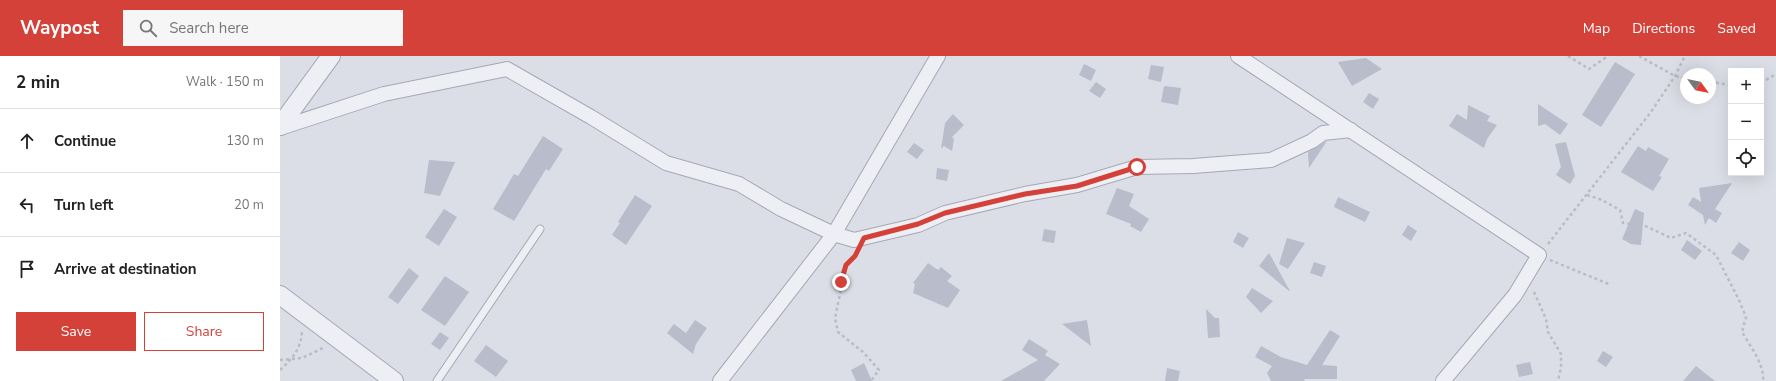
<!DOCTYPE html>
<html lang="en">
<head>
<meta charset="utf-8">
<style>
  body { margin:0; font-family:"Nunito Sans",sans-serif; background:#f6f6f6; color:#222 }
  .controls { position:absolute; right:12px; top:12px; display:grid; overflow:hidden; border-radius:0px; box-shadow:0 4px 16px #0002 }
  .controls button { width:36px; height:36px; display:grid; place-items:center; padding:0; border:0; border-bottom:1px solid #e0e0e0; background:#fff; color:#222; font:20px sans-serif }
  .compass { position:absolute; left:1400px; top:12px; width:36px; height:36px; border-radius:50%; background:#fff; box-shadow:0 4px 16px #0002; rotate:123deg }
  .stop { position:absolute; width:12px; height:12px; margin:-9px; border:3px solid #d34139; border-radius:50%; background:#fff }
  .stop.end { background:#d34139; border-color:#fff; box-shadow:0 1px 4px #0008 }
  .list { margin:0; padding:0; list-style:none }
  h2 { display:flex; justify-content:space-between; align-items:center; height:52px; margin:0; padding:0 16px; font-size:17px }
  h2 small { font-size:13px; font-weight:400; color:#767676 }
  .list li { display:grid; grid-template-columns:26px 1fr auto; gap:12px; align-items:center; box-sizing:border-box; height:64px; padding:0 16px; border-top:1px solid #e0e0e0 }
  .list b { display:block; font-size:15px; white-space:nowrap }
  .list em { font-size:13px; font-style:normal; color:#767676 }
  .actions { display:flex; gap:8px; padding:12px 16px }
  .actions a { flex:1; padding:9px 0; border:1px solid #d34139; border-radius:0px; text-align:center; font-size:14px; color:#d34139 }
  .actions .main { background:#d34139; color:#fff }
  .icon { flex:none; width:22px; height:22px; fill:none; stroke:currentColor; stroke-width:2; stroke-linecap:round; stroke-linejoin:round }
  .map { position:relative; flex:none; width:1496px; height:325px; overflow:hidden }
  header { display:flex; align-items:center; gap:24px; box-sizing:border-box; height:56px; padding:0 20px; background:#d34139; color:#fff }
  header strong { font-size:19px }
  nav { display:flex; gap:22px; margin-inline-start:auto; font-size:14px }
  .search { width:280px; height:36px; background:#f6f6f6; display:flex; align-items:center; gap:10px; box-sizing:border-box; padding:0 14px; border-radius:0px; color:#767676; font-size:15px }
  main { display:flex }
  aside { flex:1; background:#fff }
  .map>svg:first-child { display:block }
  .building { fill:#b9bcca }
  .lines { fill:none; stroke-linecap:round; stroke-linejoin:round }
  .service-casing { stroke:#a5a8b4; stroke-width:9 }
  .minor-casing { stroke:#a5a8b4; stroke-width:16 }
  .tertiary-casing { stroke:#a5a8b4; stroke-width:20 }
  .path { stroke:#babcc5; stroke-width:2.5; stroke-dasharray:3 3; stroke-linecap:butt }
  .service { stroke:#eeeff5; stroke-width:7 }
  .minor { stroke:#eeeff5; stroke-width:14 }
  .tertiary { stroke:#eeeff5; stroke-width:18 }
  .route { stroke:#d34139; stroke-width:5 }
</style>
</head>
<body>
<header>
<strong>Waypost</strong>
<div class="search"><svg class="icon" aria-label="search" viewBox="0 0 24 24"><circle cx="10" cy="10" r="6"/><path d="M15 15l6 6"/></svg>Search here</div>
<nav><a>Map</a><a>Directions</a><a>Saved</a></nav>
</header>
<main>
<aside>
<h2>2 min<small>Walk · 150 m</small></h2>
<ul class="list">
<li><svg class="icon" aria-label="ahead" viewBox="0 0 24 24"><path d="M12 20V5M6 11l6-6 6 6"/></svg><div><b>Continue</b></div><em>130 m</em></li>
<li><svg class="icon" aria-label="left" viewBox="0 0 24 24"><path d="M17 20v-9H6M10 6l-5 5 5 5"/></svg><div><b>Turn left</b></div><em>20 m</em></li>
<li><svg class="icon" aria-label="arrive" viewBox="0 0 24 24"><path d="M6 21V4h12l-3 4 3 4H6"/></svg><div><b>Arrive at destination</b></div></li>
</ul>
<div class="actions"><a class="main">Save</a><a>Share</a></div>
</aside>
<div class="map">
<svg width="1496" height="325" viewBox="0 0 1496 325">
  <rect width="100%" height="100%" fill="#dcdee7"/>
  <g class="building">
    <polygon points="1086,2 1102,13 1072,30 1058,6"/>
    <polygon points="1335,6 1355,18 1321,71 1302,59"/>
    <polygon points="804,8 816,14 811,25 799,19"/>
    <polygon points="871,9 884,11 881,26 868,23"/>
    <polygon points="816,26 826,33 820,42 809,35"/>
    <polygon points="884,30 901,32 898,49 881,46"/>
    <polygon points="1089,37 1099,43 1093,53 1083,46"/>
    <polygon points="1258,48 1288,68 1280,79 1265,68 1258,70"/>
    <polygon points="1188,49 1210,60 1207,65 1217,69 1207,83 1204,92 1169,70 1177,58 1187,64"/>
    <polygon points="673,58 684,69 672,81 674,83 672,95 664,90 661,93 665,67"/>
    <polygon points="263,80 283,93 269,115 266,113 234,165 213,153 234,118 238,120"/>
    <polygon points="1047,85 1029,112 1028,96"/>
    <polygon points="1286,86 1295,120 1290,128 1276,119 1281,111 1275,88"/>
    <polygon points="634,87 644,94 637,103 627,96"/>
    <polygon points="1358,90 1366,95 1368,91 1389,103 1379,120 1382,121 1373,135 1341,116"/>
    <polygon points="149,104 175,106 160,140 144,137"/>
    <polygon points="657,112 669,114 667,125 656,123"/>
    <polygon points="1452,127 1435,153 1442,157 1436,167 1429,162 1425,169 1423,159 1408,149 1413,141 1421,146 1419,132"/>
    <polygon points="837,132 854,138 849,150 869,163 861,176 850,170 851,168 826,158"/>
    <polygon points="355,139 372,150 346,189 332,179 340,167 338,166"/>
    <polygon points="1058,141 1090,156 1085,166 1054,151"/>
    <polygon points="164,153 177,161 159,190 145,181"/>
    <polygon points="1355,153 1364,157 1361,189 1351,188 1342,183"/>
    <polygon points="1128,169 1137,175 1131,185 1122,179"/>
    <polygon points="764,173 776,175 774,187 762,185"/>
    <polygon points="958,176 969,182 963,192 953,186"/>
    <polygon points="1007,182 1025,187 1008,213 999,208"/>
    <polygon points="1407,184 1422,195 1415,204 1401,194"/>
    <polygon points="1459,186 1470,194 1463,205 1451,197"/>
    <polygon points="989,197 1010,235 1009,235 979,210"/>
    <polygon points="1034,206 1046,210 1042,221 1030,217"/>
    <polygon points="648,207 658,214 661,211 672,220 667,225 680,234 668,252 633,237 635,228 633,227"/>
    <polygon points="129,212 139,220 118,248 108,241"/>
    <polygon points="165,220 189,236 165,270 141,254"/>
    <polygon points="972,232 993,245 981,257 966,241"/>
    <polygon points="926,253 935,262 939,262 940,281 928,282"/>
    <polygon points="415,264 427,272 416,288 413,298 387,277 394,268 406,277"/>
    <polygon points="807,264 811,290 782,268"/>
    <polygon points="1050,274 1060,280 1042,309 1057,310 1057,323 1024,323 1025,325 991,325 987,317 992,310 975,301 981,290 1001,301 1027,309"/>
    <polygon points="160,276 169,282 160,294 151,288"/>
    <polygon points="749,283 768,295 765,299 780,308 764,325 721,325 758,304 742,294"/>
    <polygon points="206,289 228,305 216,321 194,305"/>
    <polygon points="1323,295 1333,301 1326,311 1317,305"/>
    <polygon points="1250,306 1253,318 1239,321 1236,309"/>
    <polygon points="584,307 592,325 576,325 571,314"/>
    <polygon points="1416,310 1435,325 1403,325"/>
    <polygon points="887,312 900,315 898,325 885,325"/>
  </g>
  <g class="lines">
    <g class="service-casing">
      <polyline id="service" points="157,325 260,173"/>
    </g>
    <g class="minor-casing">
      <g id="minor">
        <polyline points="958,0 1259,199 1235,239 1163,325"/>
        <polyline points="0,72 104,38 227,13 311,61 386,107 459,128 501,153 554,178 574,184 638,169 665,157 745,138 797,129 857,111 913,110 991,104 1032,85 1043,77 1071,74"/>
        <polyline points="440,325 554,178 658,0"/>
      </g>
    </g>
    <g class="tertiary-casing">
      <g id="tertiary">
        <polyline points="0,70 51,0"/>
        <polyline points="0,239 114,325"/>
      </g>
    </g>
    <g class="path">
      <polyline points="1288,0 1309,13 1328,0"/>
      <polyline points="1359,0 1395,20 1406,22"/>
      <polyline points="1430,26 1451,29"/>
      <polyline points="1481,27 1496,18"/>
      <path d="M1307,139L1322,144L1340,154L1343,167L1363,169L1391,182L1406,177L1436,199L1458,242L1466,261L1462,276C1470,290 1485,309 1483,325"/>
      <polyline points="1268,188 1371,56 1395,20 1405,0"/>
      <polyline points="577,197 566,209 555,262 558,276 583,296 599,314 591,325"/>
      <polyline points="1270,204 1331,229"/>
      <polyline points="1254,236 1266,263 1268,276 1281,298 1281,311 1278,325"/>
      <polyline points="0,304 22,302 43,292"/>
      <path d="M0,314C13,302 21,293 22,275"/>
    </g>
    <use href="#service" class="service"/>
    <use href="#minor" class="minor"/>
    <use href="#tertiary" class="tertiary"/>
  </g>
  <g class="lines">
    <polyline class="route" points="561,226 566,209 575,200 584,182 638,168 665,157 745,138 797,130 857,111"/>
  </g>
</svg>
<div class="controls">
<button>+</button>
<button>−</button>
<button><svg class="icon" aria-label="locate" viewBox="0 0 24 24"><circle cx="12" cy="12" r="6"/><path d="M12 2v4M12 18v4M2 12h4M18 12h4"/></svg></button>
</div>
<svg class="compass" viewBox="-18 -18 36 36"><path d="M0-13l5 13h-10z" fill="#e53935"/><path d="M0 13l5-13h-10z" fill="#767676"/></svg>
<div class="stop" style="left:857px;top:111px"></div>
<div class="stop end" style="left:561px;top:226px"></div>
</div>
</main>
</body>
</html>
